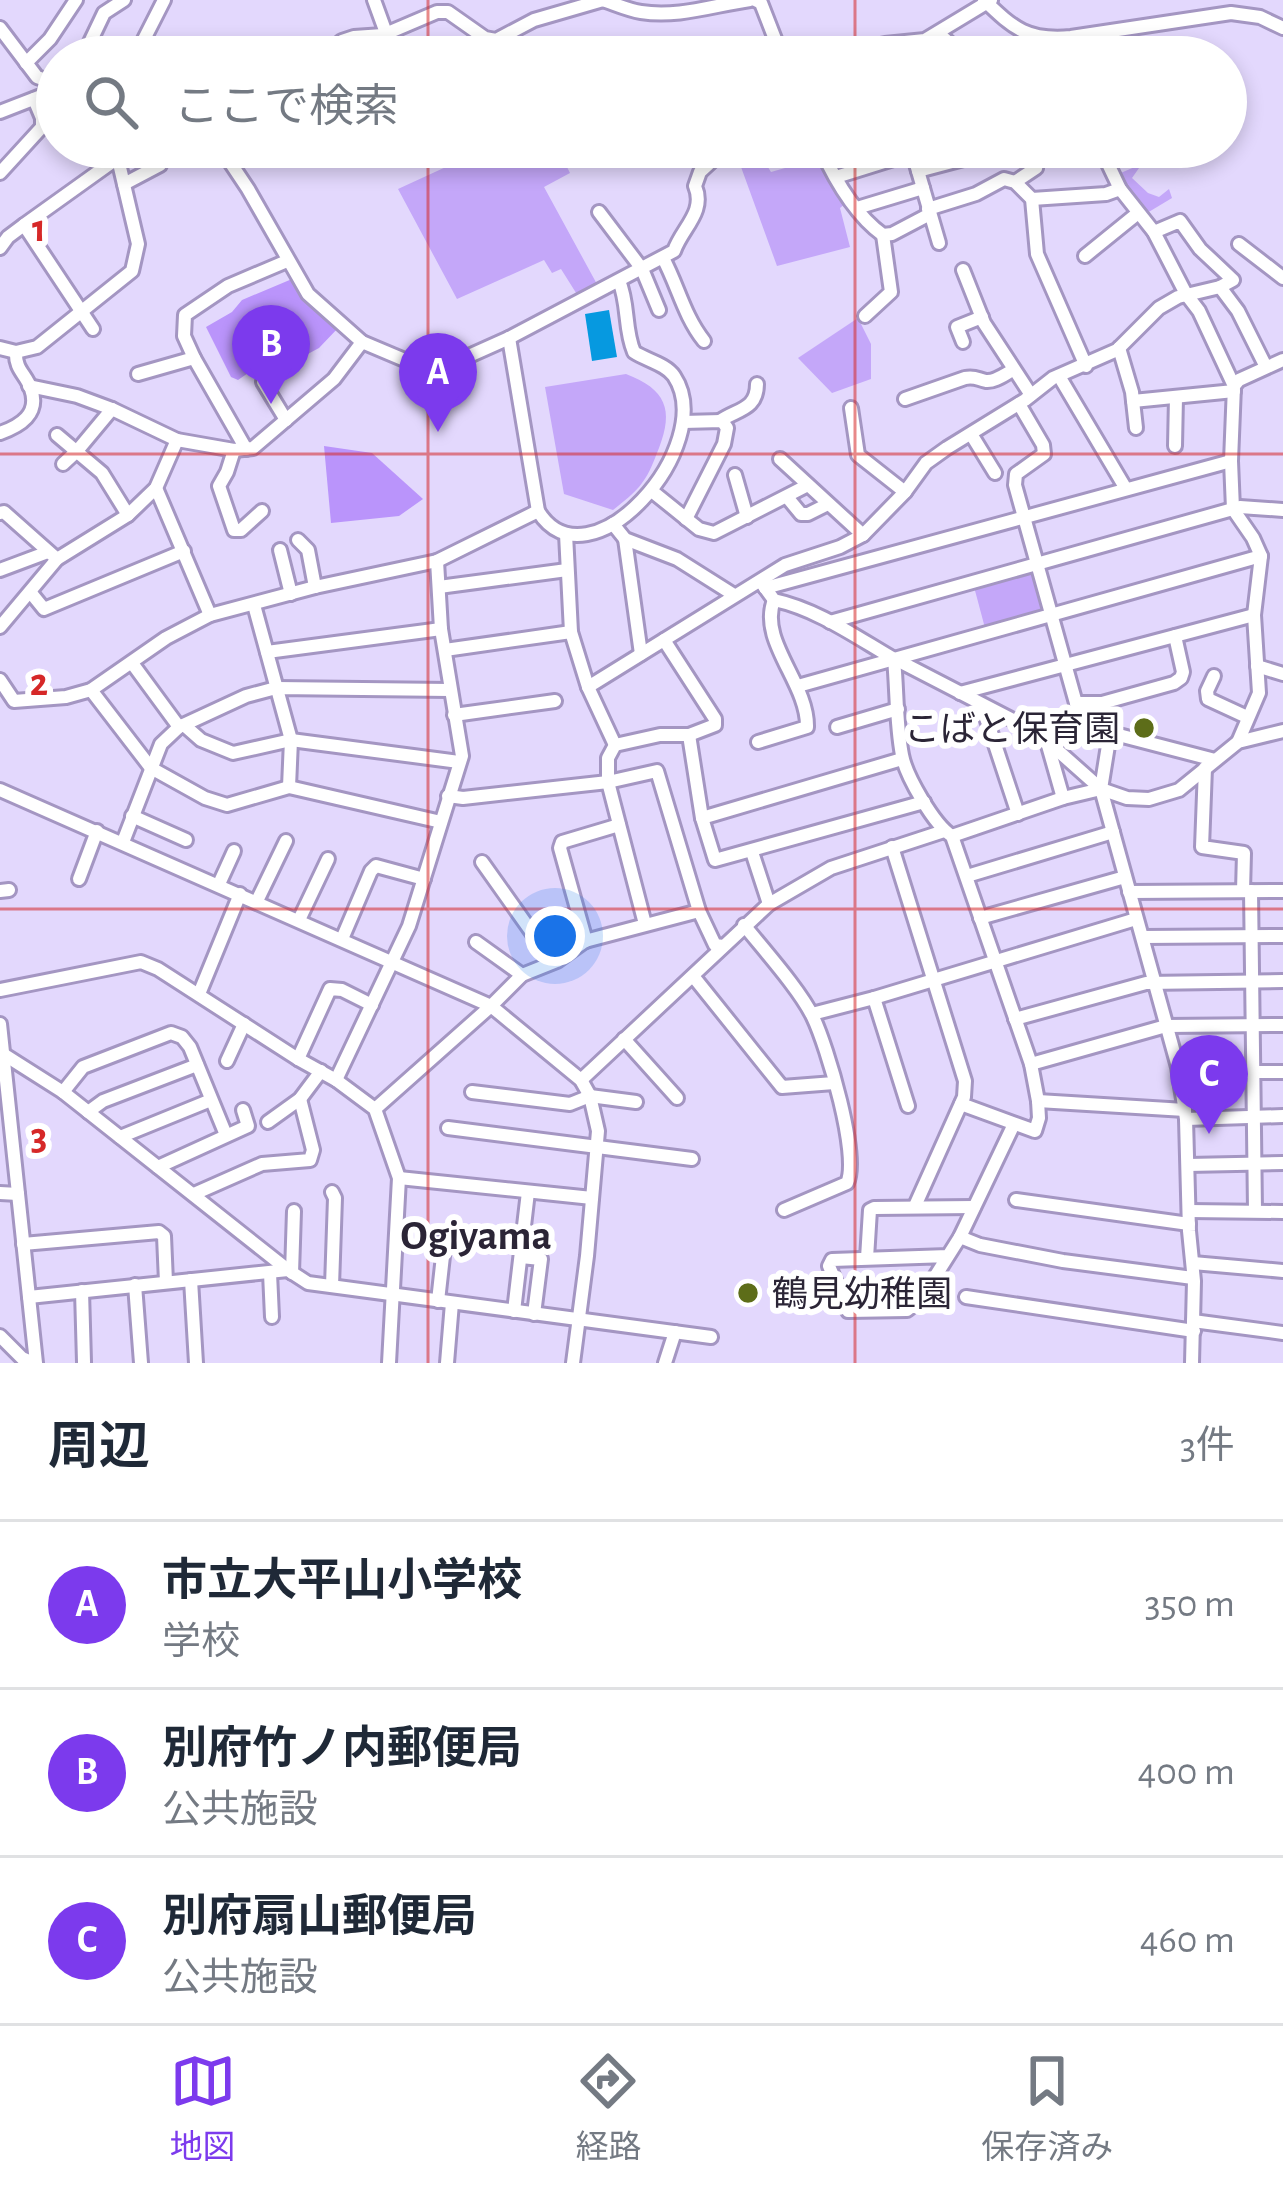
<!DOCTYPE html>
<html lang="ja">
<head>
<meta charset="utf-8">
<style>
  body { margin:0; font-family:"Alegreya Sans","Noto Sans JP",sans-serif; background:#f6f6f7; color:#1f2937 }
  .you { position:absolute; left:555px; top:936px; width:42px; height:42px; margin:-30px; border:9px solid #fff; border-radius:50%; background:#1a73e8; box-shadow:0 0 0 18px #1a73e833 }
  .badge { display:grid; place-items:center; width:78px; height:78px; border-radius:50%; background:#7c3aed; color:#fff; font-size:39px; font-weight:700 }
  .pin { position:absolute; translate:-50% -99px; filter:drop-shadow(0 3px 6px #0008) }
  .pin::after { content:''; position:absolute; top:63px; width:42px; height:36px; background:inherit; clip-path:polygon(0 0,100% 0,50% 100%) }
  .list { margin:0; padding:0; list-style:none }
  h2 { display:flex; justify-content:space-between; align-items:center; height:156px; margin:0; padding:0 48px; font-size:51px }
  h2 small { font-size:39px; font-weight:400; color:#747a83 }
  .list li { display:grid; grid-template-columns:78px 1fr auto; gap:36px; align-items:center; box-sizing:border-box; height:168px; padding:0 48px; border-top:3px solid #e0e1e3 }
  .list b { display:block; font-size:45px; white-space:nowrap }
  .list p { margin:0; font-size:39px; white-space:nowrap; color:#747a83 }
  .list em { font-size:39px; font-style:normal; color:#747a83 }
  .icon { flex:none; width:66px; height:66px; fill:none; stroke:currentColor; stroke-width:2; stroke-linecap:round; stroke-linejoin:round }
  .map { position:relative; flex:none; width:1283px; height:1363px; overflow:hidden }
  .search { position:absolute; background:#fff; box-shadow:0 6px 18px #0003; left:36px; right:36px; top:36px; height:132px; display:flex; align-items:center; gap:30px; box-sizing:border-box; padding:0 42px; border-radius:66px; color:#747a83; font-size:45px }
  .sheet { height:660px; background:#fff }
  nav { display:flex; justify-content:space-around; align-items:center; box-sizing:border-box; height:168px; border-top:3px solid #e0e1e3; background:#fff; font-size:33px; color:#747a83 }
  nav a { display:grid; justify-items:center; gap:6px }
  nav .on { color:#7c3aed }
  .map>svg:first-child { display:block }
  .green { fill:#c4a7f9 }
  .forest { fill:#ba94fb }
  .water { fill:#0699e0 }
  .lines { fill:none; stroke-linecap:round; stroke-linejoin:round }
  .minor-casing { stroke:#a496c2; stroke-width:18 }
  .minor { stroke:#fff; stroke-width:12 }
  .grid { fill:none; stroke:#d62828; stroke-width:3; stroke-opacity:0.55 }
  .poi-dot { fill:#5d6d19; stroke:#fff; stroke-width:4.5 }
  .labels { text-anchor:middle; stroke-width:12; stroke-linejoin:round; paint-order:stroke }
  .poi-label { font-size:36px; fill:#2b2536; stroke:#fff; text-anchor:end }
  .quarter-label { font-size:42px; font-weight:bold; fill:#2b2536; stroke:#fff }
  .grid-label { font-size:39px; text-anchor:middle; font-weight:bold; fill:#d62828; stroke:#fff; stroke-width:12; stroke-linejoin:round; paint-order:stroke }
</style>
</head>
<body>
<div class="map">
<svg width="1283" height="1363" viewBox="0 0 1283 1363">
  <rect width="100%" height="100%" fill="#e3d8fd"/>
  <g class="green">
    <polygon points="441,147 557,147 570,173 544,187 598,286 578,296 561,269 552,273 544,260 457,299 398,189 448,166"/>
    <polygon points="790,147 814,147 824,170 847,202 840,208 850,247 777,266 737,156 757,150 771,172 785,168 778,153"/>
    <polygon points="1127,147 1164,147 1169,158 1139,168 1132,178 1148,193 1159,197 1169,189 1172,198 1147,213 1128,194 1116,175 1137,166"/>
    <polygon points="858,318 871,344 871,379 832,393 798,358"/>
    <path d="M626,374C666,389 674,410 659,448C654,460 650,473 642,483C635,493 623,502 613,510L564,494L545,387Z"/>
    <polygon points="1036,566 1048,612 985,628 973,583"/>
  </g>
  <g class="forest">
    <polygon points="292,279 339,327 319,348 265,377 251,371 238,380 231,377 206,327 232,312 242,300"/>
    <polygon points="324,446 372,453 423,499 399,516 331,523"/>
  </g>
  <polygon class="water" points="609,310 617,357 592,361 585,314"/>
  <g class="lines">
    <g class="minor-casing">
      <g id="minor">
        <polyline points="374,0 386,33"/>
        <path d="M603,0C615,4 628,10 641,12C678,18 714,5 750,0"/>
        <polyline points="755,0 761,3 782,57"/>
        <path d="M984,0C1014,29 1028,41 1071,37L1231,13L1260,17L1283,28"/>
        <polyline points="0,28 37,77 57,84"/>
        <polyline points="938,33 965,57"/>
        <polyline points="1060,38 1065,57"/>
        <polyline points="83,57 104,13 124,0"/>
        <polyline points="135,57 164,0"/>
        <polyline points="323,57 342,41 354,37 383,35 437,12 448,12 485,38 496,40 534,20 603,0"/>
        <polyline points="766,57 791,52 842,53 885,44 925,40 991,0"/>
        <polyline points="26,63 50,39 76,0"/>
        <polyline points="0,112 41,96 57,86"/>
        <path d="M220,147L248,189L308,294L362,342L426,369L451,364L509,338L674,251C682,228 706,212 695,186L700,172L727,147"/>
        <path d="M653,147C674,162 682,149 704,147L711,160"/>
        <path d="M820,147C834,178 855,215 883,235L892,234L930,214"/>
        <polyline points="911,147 939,243"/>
        <polyline points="1100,147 1120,189 1154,232 1186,294 1199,311 1234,386"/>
        <polyline points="918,171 1009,147"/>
        <polyline points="0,173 42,127 42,118 34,99"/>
        <polyline points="836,177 913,153"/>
        <polyline points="1015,182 1036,168 1026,147"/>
        <polyline points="124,184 160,165"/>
        <polyline points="1032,199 1106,194 1120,189"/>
        <polyline points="857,208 923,188"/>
        <polyline points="928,209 976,194 1004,179 1015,182 1032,199 1037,254 1086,366"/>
        <polyline points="599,212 642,269 659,310"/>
        <polyline points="24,225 93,329"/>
        <polyline points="1239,244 1283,278"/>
        <polyline points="0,248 8,237 24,225 133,147"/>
        <polyline points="1085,256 1138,213"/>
        <path d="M663,258C678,286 684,316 704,341"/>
        <polyline points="963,270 984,323 1031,395"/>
        <polyline points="1220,287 1238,311 1266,367"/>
        <polyline points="865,316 891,292 883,235"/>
        <path d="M509,338L538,511C588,593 720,445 674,376C666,364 646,360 634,352C624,329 629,304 619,281"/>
        <polyline points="963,342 957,327 982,317"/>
        <polyline points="0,348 16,352 37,347 132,271 138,244 118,159"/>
        <polyline points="1119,348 1132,392 1136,428"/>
        <polyline points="138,374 194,358"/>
        <polyline points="1059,376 1126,489"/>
        <polyline points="263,382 286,420"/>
        <polyline points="29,386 77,396 112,409 177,440 234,450 253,448 334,379 362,342"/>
        <path d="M905,399L965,378C975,376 977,379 986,381C995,382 1005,374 1013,370"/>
        <polyline points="1133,401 1234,391"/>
        <polyline points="1019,404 1043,445 1044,454 1016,474 1015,485 1081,721 1084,726 1215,760"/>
        <polyline points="851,408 858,455 905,492"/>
        <path d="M720,421C737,409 757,410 757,384"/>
        <polyline points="683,422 722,421 727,428 724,444 686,519"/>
        <path d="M0,433C20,426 40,414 31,389C26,374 15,370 16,352"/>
        <polyline points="971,434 995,473"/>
        <polyline points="57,435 102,473 128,515"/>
        <polyline points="1175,446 1176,397"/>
        <polyline points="246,449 194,358 184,336 185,315 228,286 287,261"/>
        <polyline points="234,450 227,472 219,486 234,530 241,530 262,511"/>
        <polyline points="780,459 863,535"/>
        <polyline points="63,464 77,451 112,409"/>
        <polyline points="735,475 747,517"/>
        <polyline points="156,488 210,615"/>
        <polyline points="653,492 699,529 714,533 808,485"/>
        <polyline points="787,497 801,514 808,514 828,504"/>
        <polyline points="0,513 4,512 57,559"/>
        <polyline points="613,524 625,539 677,559 734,595"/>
        <polyline points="566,534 571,632 588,687 615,745"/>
        <polyline points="625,539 641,654"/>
        <polyline points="298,540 308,550 315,587"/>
        <polyline points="280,550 291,594"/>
        <polyline points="0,570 48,552"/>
        <path d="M761,582L774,600C817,609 856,637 894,659C897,690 896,724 902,755C906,776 934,825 952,836L1031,1064L1038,1101L1039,1118L1035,1131L961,1104"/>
        <polyline points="439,587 567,570"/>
        <polyline points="765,588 1231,461"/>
        <polyline points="31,593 44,609 184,551"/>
        <polyline points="254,605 291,740 289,787"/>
        <polyline points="830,622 1240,507 1283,510"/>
        <polyline points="0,627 57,559 128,515 156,488 177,440"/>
        <polyline points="445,650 571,632"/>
        <polyline points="267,652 441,629"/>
        <polyline points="895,659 1013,720 1047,741 1101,789 1127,798 1149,799 1179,790 1238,742 1283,731"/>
        <polyline points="132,663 179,727"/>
        <polyline points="1257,666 1283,674"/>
        <polyline points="1214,676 1207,691 1208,699 1247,717"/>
        <polyline points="0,680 14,701 66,697 91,690 166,638 210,615 315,587 437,561 538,511"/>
        <polyline points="798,686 1261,556"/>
        <polyline points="588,687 785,565 840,547 863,535 905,492 926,463 947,448 1025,400 1053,378 1117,350 1159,308 1178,297 1220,287 1233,280 1200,249 1180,221 1154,232"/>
        <polyline points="91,690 151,768 205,798 227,805 289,787 441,822"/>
        <polyline points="960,693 1254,615"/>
        <polyline points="1076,703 1102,703 1174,683 1181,678 1183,672 1175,636"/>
        <polyline points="982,705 1018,814"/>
        <polyline points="454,715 555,701"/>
        <polyline points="184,725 201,740 233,753 291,740 459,762"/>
        <polyline points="837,727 898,709"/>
        <polyline points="1110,733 1101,789 1178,1067 1186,1119 1189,1231 1194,1281 1192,1363"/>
        <polyline points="689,735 702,818 715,860 924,802"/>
        <path d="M758,742L807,727C808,683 758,641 774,600"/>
        <polyline points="1047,742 1063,798"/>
        <polyline points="1238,742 1259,693 1254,615 1261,556 1253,538 1233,509 1231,461 1234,386 1239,380 1283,360"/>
        <polyline points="1205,768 1202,847 1244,853 1243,891"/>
        <polyline points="0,790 491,1006 581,1080 590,1096 598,1131 587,1256 573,1363"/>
        <polyline points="448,796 463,798 608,782 657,771 699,911 715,945 723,946"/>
        <polyline points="132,816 186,840"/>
        <polyline points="702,818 902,759"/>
        <polyline points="952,836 1063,798 1101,789"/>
        <polyline points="123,842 161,744 179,727 246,696 276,688 450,690"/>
        <polyline points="892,847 965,1081 964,1097 915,1206"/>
        <polyline points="752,852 769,904"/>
        <polyline points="482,862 538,941 564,954"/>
        <polyline points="967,876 1113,832"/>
        <polyline points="79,879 97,831"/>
        <polyline points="219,884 234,851"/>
        <polyline points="0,891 9,890"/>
        <polyline points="1251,891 1255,1210"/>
        <polyline points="1129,892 1283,891"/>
        <polyline points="257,901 286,841"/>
        <polyline points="980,918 1125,877"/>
        <polyline points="299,920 328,859"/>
        <polyline points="645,924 608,782 608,758 615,745 660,735 689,735 715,725 715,719 664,640"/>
        <path d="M744,925C764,950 800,990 813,1017C827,1046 860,1156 847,1183L784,1210"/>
        <polyline points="1143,937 1283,936"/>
        <polyline points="342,939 371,871 376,866 424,879"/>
        <polyline points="586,941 560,848 562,842 619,825"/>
        <polyline points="476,942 522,975"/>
        <polyline points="693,976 782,1087 834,1083"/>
        <polyline points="0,990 141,962 158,969 298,1059 336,1080 375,1109 399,1178 389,1363"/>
        <polyline points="199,994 240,894"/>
        <polyline points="874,998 908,1106"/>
        <polyline points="812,1014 874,998 1136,919"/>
        <polyline points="1015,1019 1146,983 1283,981"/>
        <polyline points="0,1024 36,1363"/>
        <polyline points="624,1039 677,1098"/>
        <polyline points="0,1052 63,1092 288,1270 308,1283 711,1337"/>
        <polyline points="298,1059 330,989 342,990 372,1005"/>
        <polyline points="227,1061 244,1024"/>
        <polyline points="1031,1064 1166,1026 1283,1025"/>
        <polyline points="1179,1072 1283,1072"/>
        <polyline points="336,1080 409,926 462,756 441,629 437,561"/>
        <polyline points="581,1080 769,904 831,868 944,831"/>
        <polyline points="63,1092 83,1067 171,1033 182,1037 190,1047 226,1135"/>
        <polyline points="472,1092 570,1104 590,1096 636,1102"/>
        <polyline points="1038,1101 1185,1110"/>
        <polyline points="375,1109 491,1006 522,975 557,961 585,941 699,911"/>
        <polyline points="88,1112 103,1101 197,1065"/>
        <polyline points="1186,1119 1283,1116"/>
        <polyline points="268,1122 300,1099 321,1071"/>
        <polyline points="448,1128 692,1159"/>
        <polyline points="120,1137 211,1100"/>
        <polyline points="1188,1165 1283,1163"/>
        <polyline points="158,1167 248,1126 243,1110"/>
        <polyline points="399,1178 592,1198"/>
        <polyline points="332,1192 335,1198 332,1286"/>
        <polyline points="0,1193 18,1194"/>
        <polyline points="194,1194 262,1164 310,1160 313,1150 300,1099"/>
        <polyline points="1016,1200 1189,1224"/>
        <polyline points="1189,1211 1283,1212"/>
        <polyline points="960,1237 980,1245 1063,1261 1193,1278"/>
        <polyline points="23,1244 159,1232 164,1236 166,1282"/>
        <polyline points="948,1256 832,1260 829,1266 848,1311 907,1310 921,1299 960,1237 1014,1124"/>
        <polyline points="521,1257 541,1259 534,1314"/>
        <polyline points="867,1258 870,1210 874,1208 974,1207"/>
        <polyline points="1193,1263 1283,1271"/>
        <polyline points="270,1273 272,1317"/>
        <polyline points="292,1273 294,1211"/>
        <polyline points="191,1280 196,1363"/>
        <polyline points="135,1285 141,1363"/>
        <polyline points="82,1291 84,1362"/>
        <polyline points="29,1297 288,1270"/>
        <polyline points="966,1297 1194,1331"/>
        <polyline points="438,1301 445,1238"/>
        <polyline points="514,1311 528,1192"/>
        <polyline points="1193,1321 1283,1333"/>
        <polyline points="0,1336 22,1358 34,1363"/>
        <polyline points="447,1363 452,1303"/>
        <polyline points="665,1363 675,1332"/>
      </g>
    </g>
    <use href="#minor" class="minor"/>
  </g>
  <path class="grid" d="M428,0V57M855,0V57M428,147V1363M855,147V1363M0,454H1283M0,909H1283"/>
  <g class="poi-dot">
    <circle cx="1144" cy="728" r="12"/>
    <circle cx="748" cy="1293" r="12"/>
  </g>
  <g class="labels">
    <g class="poi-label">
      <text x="1120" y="741">こばと保育園</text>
      <text x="772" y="1306" text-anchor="start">鶴見幼稚園</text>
    </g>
    <g class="quarter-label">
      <text x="476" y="1249">Ogiyama</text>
    </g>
  </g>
  <g class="grid-label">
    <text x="39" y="241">1</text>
    <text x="39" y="695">2</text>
    <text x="39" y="1149">3</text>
  </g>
</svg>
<div class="you"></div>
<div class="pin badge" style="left:438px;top:432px">A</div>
<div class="pin badge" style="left:271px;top:404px">B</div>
<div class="pin badge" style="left:1209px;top:1134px">C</div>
<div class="search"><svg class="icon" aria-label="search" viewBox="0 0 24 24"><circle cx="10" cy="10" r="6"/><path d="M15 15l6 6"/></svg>ここで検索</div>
</div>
<section class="sheet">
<h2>周辺<small>3件</small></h2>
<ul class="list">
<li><span class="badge">A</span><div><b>市立大平山小学校</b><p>学校</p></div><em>350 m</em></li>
<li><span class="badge">B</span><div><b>別府竹ノ内郵便局</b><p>公共施設</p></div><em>400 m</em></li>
<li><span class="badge">C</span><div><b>別府扇山郵便局</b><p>公共施設</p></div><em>460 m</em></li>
</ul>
</section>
<nav>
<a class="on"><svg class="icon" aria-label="map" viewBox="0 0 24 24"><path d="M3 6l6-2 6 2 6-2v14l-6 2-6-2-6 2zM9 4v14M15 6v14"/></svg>地図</a>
<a><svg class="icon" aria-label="directions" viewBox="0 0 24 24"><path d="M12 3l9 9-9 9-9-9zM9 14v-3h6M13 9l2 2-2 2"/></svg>経路</a>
<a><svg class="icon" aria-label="saved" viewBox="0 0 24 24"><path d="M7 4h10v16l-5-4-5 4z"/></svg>保存済み</a>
</nav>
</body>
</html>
